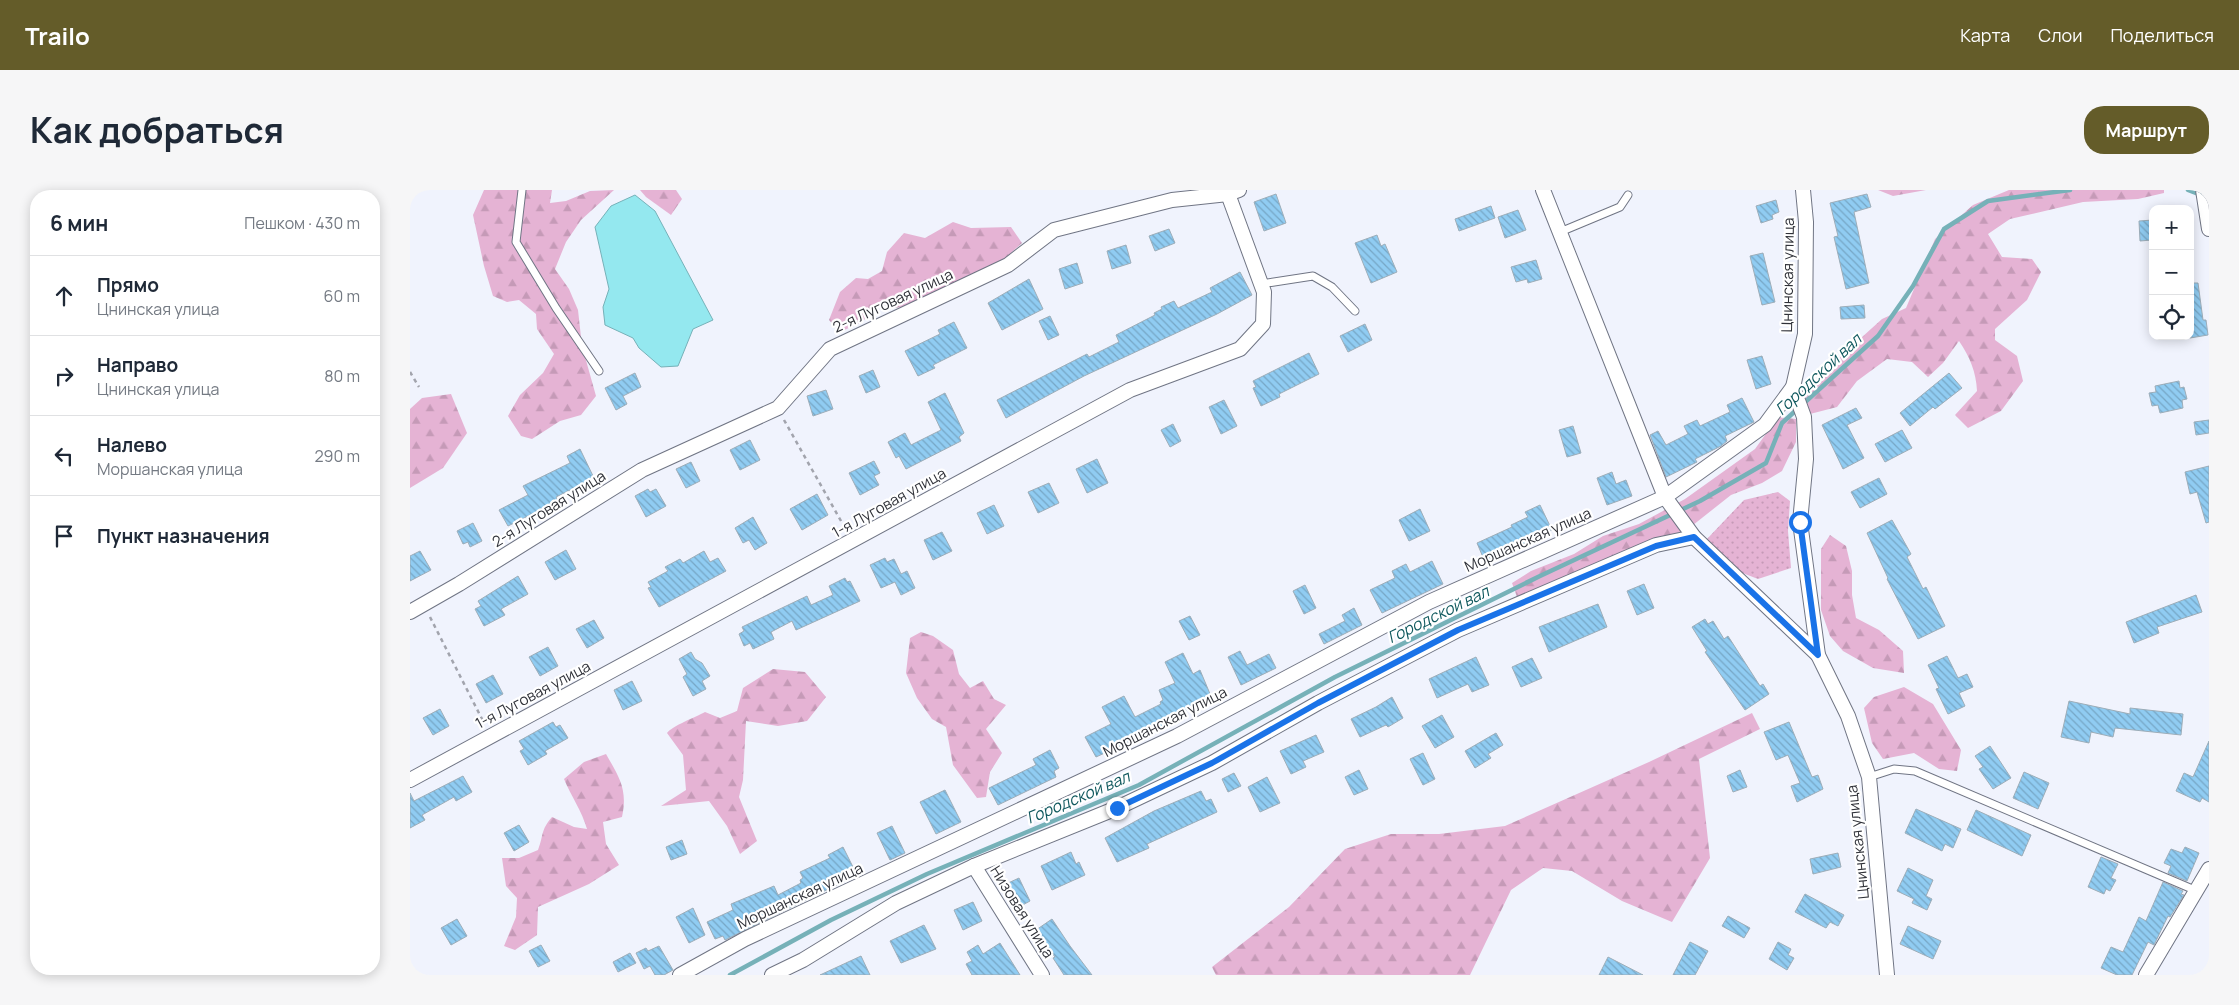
<!DOCTYPE html>
<html lang="ru">
<head>
<meta charset="utf-8">
<style>
  body { margin:0; font-family:Manrope,sans-serif; background:#f6f6f7; color:#1f2937 }
  .controls { position:absolute; right:15px; top:15px; display:grid; overflow:hidden; border-radius:10px; box-shadow:0 2px 12px #0003 }
  .controls button { width:45px; height:45px; display:grid; place-items:center; padding:0; border:0; border-bottom:1px solid #e0e1e3; background:#fff; color:#1f2937; font:25px sans-serif }
  .stop { position:absolute; width:15px; height:15px; margin:-11px; border:4px solid #1a73e8; border-radius:50%; background:#fff }
  .stop.end { background:#1a73e8; border-color:#fff; box-shadow:0 1px 5px #0008 }
  .list { margin:0; padding:0; list-style:none }
  h2 { display:flex; justify-content:space-between; align-items:center; height:65px; margin:0; padding:0 20px; font-size:21px }
  h2 small { font-size:16px; font-weight:400; color:#747a83 }
  .list li { display:grid; grid-template-columns:32px 1fr auto; gap:15px; align-items:center; box-sizing:border-box; height:80px; padding:0 20px; border-top:1px solid #e0e1e3 }
  .list b { display:block; font-size:19px; white-space:nowrap }
  .list p { margin:0; font-size:16px; white-space:nowrap; color:#747a83 }
  .list em { font-size:16px; font-style:normal; color:#747a83 }
  .icon { flex:none; width:28px; height:28px; fill:none; stroke:currentColor; stroke-width:2; stroke-linecap:round; stroke-linejoin:round }
  .map { position:relative; flex:none; width:1799px; height:785px; overflow:hidden; border-radius:20px }
  header { display:flex; align-items:center; gap:30px; box-sizing:border-box; height:70px; padding:0 25px; background:#645c29; color:#fff }
  header strong { font-size:24px }
  nav { display:flex; gap:28px; margin-inline-start:auto; font-size:18px }
  .intro { display:flex; align-items:center; justify-content:space-between; box-sizing:border-box; height:120px; padding:0 30px }
  h1 { margin:0; font-size:35px }
  .button { padding:12px 22px; border-radius:20px; background:#645c29; color:#fff; font-size:18px; font-weight:700 }
  main { display:flex; gap:30px; padding:0 30px }
  aside { flex:1; background:#fff; border-radius:20px; box-shadow:0 2px 12px #0003 }
  .map>svg:first-child { display:block }
  .green { fill:url(#green-dots) }
  .forest { fill:url(#forest-firs) }
  .water { fill:#94e8ef; stroke:#76b1b8 }
  .lines { fill:none; stroke-linecap:round; stroke-linejoin:round }
  .stream { stroke:#76b1b8; stroke-width:4.5 }
  .building { fill:url(#building-back-hatch); stroke:#9dadb8 }
  .service-casing { stroke:#707584; stroke-width:9 }
  .minor-casing { stroke:#707584; stroke-width:16 }
  .path { stroke:#a2a4ad; stroke-width:2.5; stroke-dasharray:4 4; stroke-linecap:butt }
  .service { stroke:#fff; stroke-width:7 }
  .minor { stroke:#fff; stroke-width:14 }
  .route { stroke:#1a73e8; stroke-width:6 }
  .labels { text-anchor:middle; stroke-width:4.5; stroke-linejoin:round; paint-order:stroke }
  .street-label { font-size:15px; fill:#303239; stroke:#fff }
  .water-label { font-size:16px; font-style:italic; fill:#0f585e; stroke:#fff }
</style>
</head>
<body>
<header>
<strong>Trailo</strong>
<nav><a>Карта</a><a>Слои</a><a>Поделиться</a></nav>
</header>
<div class="intro"><h1>Как добраться</h1><a class="button">Маршрут</a></div>
<main>
<aside>
<h2>6 мин<small>Пешком · 430 m</small></h2>
<ul class="list">
<li><svg class="icon" aria-label="ahead" viewBox="0 0 24 24"><path d="M12 20V5M6 11l6-6 6 6"/></svg><div><b>Прямо</b><p>Цнинская улица</p></div><em>60 m</em></li>
<li><svg class="icon" aria-label="right" viewBox="0 0 24 24"><path d="M7 20v-9h11M14 6l5 5-5 5"/></svg><div><b>Направо</b><p>Цнинская улица</p></div><em>80 m</em></li>
<li><svg class="icon" aria-label="left" viewBox="0 0 24 24"><path d="M17 20v-9H6M10 6l-5 5 5 5"/></svg><div><b>Налево</b><p>Моршанская улица</p></div><em>290 m</em></li>
<li><svg class="icon" aria-label="arrive" viewBox="0 0 24 24"><path d="M6 21V4h12l-3 4 3 4H6"/></svg><div><b>Пункт назначения</b></div></li>
</ul>
</aside>
<div class="map">
<svg width="1799" height="785" viewBox="0 0 1799 785">
  <defs>
    <pattern id="green-dots" width="8" height="8" patternUnits="userSpaceOnUse" patternTransform="scale(1.25)"><rect width="8" height="8" fill="#e5b3d4"/><path d="M2 2h.1M6 6h.1" fill="none" stroke="#c59ab7" stroke-width="1.8" stroke-linecap="round"/></pattern>
    <pattern id="forest-firs" width="22" height="20" patternUnits="userSpaceOnUse" patternTransform="scale(1.25)"><rect width="22" height="20" fill="#e5b3d4"/><path d="M5 1l3.5 6h-7zM16 11l3.5 6h-7z" fill="#c59ab7"/></pattern>
    <pattern id="building-back-hatch" width="6" height="6" patternUnits="userSpaceOnUse" patternTransform="scale(1.25)"><rect width="6" height="6" fill="#90ccf2"/><path d="M-1 5l2 2M0 0l6 6M5-1l2 2" fill="none" stroke="#76a6c5"/></pattern>
  </defs>
  <rect width="100%" height="100%" fill="#f0f3fd"/>
  <polygon class="green" points="1368,302 1380,311 1378,341 1381,378 1348,389 1330,382 1297,349 1334,310"/>
  <g class="forest">
    <polygon points="74,0 142,0 140,13 156,11 180,1 204,0 171,30 156,52 145,79 159,99 168,120 172,156 186,206 171,225 150,231 122,249 111,246 98,226 110,205 133,183 144,164 127,139 126,124 109,110 97,112 83,106 74,76 63,25"/>
    <polygon points="230,0 266,0 272,9 261,25 236,7"/>
    <polygon points="1468,0 1516,0 1483,6"/>
    <path d="M1599,0H1754V3L1728,9L1673,12L1600,29L1578,44L1592,67L1622,69L1631,82L1617,110L1585,139V150L1607,166L1613,191L1591,221L1558,238L1545,225L1567,201C1566,182 1560,167 1549,151L1533,173L1518,187L1502,172L1477,169L1447,191L1427,217L1400,224L1391,209L1420,176L1472,129L1496,118L1525,49L1563,15Z"/>
    <polygon points="543,32 561,38 601,37 612,53 592,71 497,116 485,118 470,114 452,132 430,142 419,130 430,102 446,88 458,89 472,81 477,62 494,43 515,48"/>
    <polygon points="41,204 57,243 33,278 0,298 0,219 12,208"/>
    <polygon points="1368,227 1386,229 1386,252 1372,281 1352,293 1321,305 1278,339 1256,351 1137,398 1107,407 1102,393 1121,381 1164,364 1193,346 1229,334 1275,309 1345,259"/>
    <polygon points="1420,345 1436,356 1442,381 1442,405 1446,428 1469,440 1493,461 1494,483 1463,478 1433,461 1420,446 1411,420 1411,359"/>
    <polygon points="511,442 523,446 543,460 549,484 560,498 573,491 584,509 596,515 576,539 592,563 580,582 576,607 567,608 543,575 536,537 522,529 507,508 496,483 500,448"/>
    <path d="M363,479L395,482L416,507L397,531L368,536L336,531L333,590L329,607L347,651L330,664L317,636L299,611L251,616L276,600L273,565L257,543C262,536 286,527 295,522L310,528L327,521L333,498Z"/>
    <polygon points="1494,497 1523,514 1551,560 1547,581 1529,579 1504,563 1473,569 1462,553 1454,518 1464,507"/>
    <polygon points="1342,523 1350,539 1289,569 1300,668 1262,732 1212,711 1162,681 1133,678 1101,700 1060,785 806,785 802,777 879,717 935,659 981,644 1029,644 1095,636 1239,572"/>
    <path d="M196,564C209,587 218,599 212,627L193,632L196,654L209,675L179,694L128,717L127,745L105,760L94,756L106,727L107,708L96,696L92,668H109L128,660C134,645 130,641 142,627L164,637L177,639C172,621 161,606 154,589L174,572Z"/>
  </g>
  <polygon class="water" points="225,5 245,21 303,130 283,139 268,176 251,177 229,158 223,148 195,135 193,117 199,99 185,37 201,16"/>
  <g class="lines">
    <g class="stream">
      <polyline points="1778,0 1791,5"/>
      <polyline points="320,785 421,730 517,684 729,595 925,487 1130,386 1290,311 1356,273 1372,233 1468,146 1503,96 1534,39 1578,11 1660,0"/>
    </g>
  </g>
  <g class="building">
    <polygon points="866,4 876,33 854,41 844,12"/>
    <polygon points="1457,4 1461,17 1444,22 1459,93 1436,99 1424,47 1428,46 1420,13"/>
    <polygon points="1366,10 1369,22 1362,25 1363,29 1351,33 1346,16"/>
    <polygon points="1081,16 1085,28 1049,41 1045,29"/>
    <polygon points="1108,20 1116,40 1095,48 1088,27"/>
    <polygon points="1743,30 1742,50 1730,51 1729,31"/>
    <polygon points="759,39 765,53 745,61 739,46"/>
    <polygon points="967,45 971,56 975,54 987,82 961,93 945,53"/>
    <polygon points="716,55 721,73 702,79 697,61"/>
    <polygon points="1353,63 1365,112 1352,115 1340,66"/>
    <polygon points="1126,70 1132,89 1118,93 1117,89 1106,92 1101,77"/>
    <polygon points="667,73 673,93 655,99 649,79"/>
    <polygon points="830,82 842,105 807,124 674,186 596,228 587,210 677,164 679,167 709,152 706,145 745,125 744,123 752,119 751,117 764,111 768,118 802,102 800,98"/>
    <polygon points="619,89 633,119 592,140 578,113"/>
    <polygon points="1780,93 1788,93 1793,130 1796,130 1798,145 1780,148"/>
    <polygon points="1454,115 1455,128 1431,129 1430,117"/>
    <polygon points="640,126 649,145 638,150 629,131"/>
    <polygon points="544,132 557,158 523,175 525,178 508,186 495,161 530,144 528,140"/>
    <polygon points="955,134 962,150 938,162 930,146"/>
    <polygon points="899,163 909,184 869,204 870,207 851,216 843,198 846,197 843,191"/>
    <polygon points="1352,166 1361,194 1346,199 1337,170"/>
    <polygon points="463,180 470,197 456,203 449,186"/>
    <polygon points="225,183 231,197 213,206 217,214 206,220 195,198"/>
    <polygon points="1539,183 1552,198 1525,219 1523,217 1500,236 1490,223"/>
    <polygon points="1769,191 1770,198 1774,197 1777,209 1772,210 1773,218 1750,223 1748,215 1742,216 1739,203 1746,202 1745,196"/>
    <polygon points="416,200 423,219 403,226 397,206"/>
    <polygon points="535,203 554,243 549,247 551,251 496,279 489,266 486,268 478,252 495,243 501,255 531,240 518,212"/>
    <polygon points="1332,208 1344,232 1315,246 1317,251 1311,256 1285,269 1287,272 1256,287 1240,245 1248,241 1256,255 1278,244 1274,236 1287,230 1290,236 1320,222 1317,215"/>
    <polygon points="814,210 827,236 811,244 799,217"/>
    <polygon points="1446,218 1452,228 1437,235 1454,268 1433,279 1412,235"/>
    <polygon points="1799,230 1799,243 1786,245 1784,232"/>
    <polygon points="763,234 771,251 760,257 751,240"/>
    <polygon points="1163,236 1171,263 1157,267 1149,240"/>
    <polygon points="1492,240 1502,258 1475,272 1465,254"/>
    <polygon points="340,250 350,270 330,280 320,260"/>
    <polygon points="170,259 184,288 146,307 148,311 98,336 89,320 118,305 113,296 160,273 157,266"/>
    <polygon points="687,269 698,293 677,303 666,279"/>
    <polygon points="464,271 470,283 464,286 469,295 450,305 439,283"/>
    <polygon points="281,272 290,291 276,298 266,279"/>
    <polygon points="1799,276 1799,332 1796,333 1787,302 1780,304 1775,282"/>
    <polygon points="1202,282 1206,294 1216,290 1222,306 1197,315 1187,288"/>
    <polygon points="1469,288 1477,304 1450,318 1441,302"/>
    <polygon points="639,293 649,313 628,323 618,302"/>
    <polygon points="238,299 240,302 246,299 256,316 236,327 225,306"/>
    <polygon points="407,304 418,325 392,340 380,319"/>
    <polygon points="584,315 594,336 577,344 567,323"/>
    <polygon points="1130,315 1142,340 1111,355 1108,350 1086,360 1088,366 1075,372 1067,353 1102,337 1101,335 1118,327 1115,322"/>
    <polygon points="1010,319 1020,341 999,351 989,330"/>
    <polygon points="343,327 357,353 345,360 339,350 333,353 325,338"/>
    <polygon points="1482,330 1501,364 1497,367 1513,399 1516,397 1535,436 1508,449 1477,389 1478,388 1457,343"/>
    <polygon points="63,333 72,351 60,357 58,352 53,354 47,341"/>
    <polygon points="532,342 542,361 523,370 514,350"/>
    <polygon points="156,360 166,379 145,390 135,372"/>
    <polygon points="10,361 21,380 0,391 0,366"/>
    <polygon points="294,361 300,372 308,368 316,381 249,417 238,398 241,397 238,392 258,381 255,377 270,369 273,373"/>
    <polygon points="475,368 477,372 484,369 491,384 497,381 505,398 491,405 485,392 471,398 460,375"/>
    <polygon points="1022,371 1033,394 972,423 960,400 985,388 982,381 996,374 1000,382"/>
    <polygon points="108,386 118,404 91,419 95,425 74,436 65,419 71,416 68,411"/>
    <polygon points="435,388 437,392 440,391 450,411 386,440 382,431 361,442 364,449 343,459 340,453 334,456 329,444 334,441 332,437 397,406 401,415 423,405 419,396"/>
    <polygon points="1234,394 1244,418 1227,425 1217,401"/>
    <polygon points="895,395 906,418 894,424 883,401"/>
    <polygon points="1786,405 1792,422 1747,437 1749,443 1724,453 1716,432"/>
    <polygon points="1188,414 1197,437 1139,462 1129,437"/>
    <polygon points="944,418 952,435 914,454 909,444 935,431 932,425"/>
    <polygon points="780,426 790,445 779,450 769,431"/>
    <polygon points="1295,429 1298,434 1303,431 1314,449 1318,446 1350,496 1353,494 1359,504 1335,520 1295,462 1297,461 1282,437"/>
    <polygon points="184,430 194,448 177,458 166,439"/>
    <polygon points="138,457 148,476 130,486 119,467"/>
    <polygon points="830,461 837,475 859,464 866,478 831,495 818,467"/>
    <polygon points="281,462 285,469 292,473 300,486 292,491 296,499 283,506 273,487 277,484 269,469"/>
    <polygon points="773,463 783,484 790,480 803,511 790,517 788,514 754,531 756,535 686,567 675,547 701,534 692,517 714,506 725,527 751,514 750,512 753,510 749,500 765,493 755,472"/>
    <polygon points="1537,466 1548,488 1557,484 1563,497 1549,503 1555,516 1538,524 1526,499 1529,498 1518,475"/>
    <polygon points="1066,467 1079,495 1062,502 1058,494 1027,508 1019,489"/>
    <polygon points="1122,468 1132,488 1111,497 1102,477"/>
    <polygon points="83,485 93,504 76,513 66,494"/>
    <polygon points="222,491 232,511 213,520 204,500"/>
    <polygon points="982,507 993,528 978,537 976,535 950,547 941,529 966,517"/>
    <polygon points="1659,511 1720,524 1720,518 1773,524 1771,545 1705,538 1703,547 1681,542 1679,553 1651,547"/>
    <polygon points="30,519 39,536 23,545 13,528"/>
    <polygon points="1032,525 1044,547 1025,558 1012,536"/>
    <polygon points="143,532 146,537 150,535 158,548 135,561 137,564 118,575 110,561 114,559 109,551"/>
    <polygon points="1379,532 1402,587 1408,585 1413,599 1387,612 1381,596 1390,593 1378,565 1366,570 1354,542"/>
    <polygon points="1086,543 1093,555 1078,564 1081,568 1065,578 1055,561"/>
    <polygon points="906,545 914,562 893,571 896,577 881,584 870,561"/>
    <polygon points="1799,551 1799,612 1792,608 1790,612 1766,601 1774,583 1783,587"/>
    <polygon points="1580,556 1601,588 1583,599 1569,579 1573,577 1565,566"/>
    <polygon points="640,560 649,578 644,581 646,587 588,615 579,598 626,575 623,569"/>
    <polygon points="1013,563 1025,589 1013,595 1000,569"/>
    <polygon points="949,580 958,599 944,605 935,587"/>
    <polygon points="1330,580 1337,597 1323,602 1317,586"/>
    <polygon points="1614,582 1639,593 1628,619 1603,608"/>
    <polygon points="824,583 831,596 818,602 812,589"/>
    <polygon points="53,586 62,602 46,611 44,607 12,625 15,630 0,638 0,603 4,611"/>
    <polygon points="857,587 870,613 850,622 838,597"/>
    <polygon points="535,600 551,632 526,644 510,612"/>
    <polygon points="791,601 796,611 801,609 807,622 737,654 739,658 707,672 695,648 744,621"/>
    <polygon points="1506,619 1551,639 1543,658 1535,654 1532,661 1495,643"/>
    <polygon points="1566,620 1621,645 1612,666 1557,640"/>
    <polygon points="109,635 119,652 104,661 94,643"/>
    <polygon points="482,636 495,663 480,670 467,643"/>
    <polygon points="272,650 277,664 261,670 256,657"/>
    <polygon points="433,657 447,685 315,750 313,746 305,749 297,732 323,720 321,714 364,696 368,705 391,693 390,690 393,688 390,682 420,668 418,665"/>
    <polygon points="1775,657 1789,663 1777,691 1758,683 1761,676 1754,673 1761,659 1772,663"/>
    <polygon points="661,662 666,674 669,672 675,685 642,700 631,676"/>
    <polygon points="1428,663 1431,677 1403,684 1400,669"/>
    <polygon points="1691,667 1708,674 1701,688 1706,690 1700,701 1696,699 1694,704 1678,697"/>
    <polygon points="1498,678 1523,690 1516,706 1522,709 1517,720 1502,713 1504,709 1487,701"/>
    <polygon points="609,688 620,711 607,718 596,694"/>
    <polygon points="1753,692 1773,701 1771,704 1774,705 1760,727 1758,726 1744,755 1738,752 1722,785 1707,785 1691,778 1701,757 1713,762 1729,727 1736,731"/>
    <polygon points="1395,704 1434,725 1428,736 1420,732 1416,738 1385,722"/>
    <polygon points="563,712 572,731 553,740 544,720"/>
    <polygon points="283,718 295,745 279,753 266,727"/>
    <polygon points="1318,726 1340,738 1334,748 1312,736"/>
    <polygon points="47,729 57,746 41,755 31,738"/>
    <polygon points="642,729 660,756 682,785 654,785 643,768 645,767 626,740"/>
    <polygon points="514,735 526,759 491,773 480,751"/>
    <polygon points="1498,736 1531,751 1523,769 1490,754"/>
    <polygon points="1280,752 1298,761 1285,785 1263,785"/>
    <polygon points="1368,752 1381,759 1378,765 1384,768 1377,780 1359,769"/>
    <polygon points="590,753 610,785 562,785 556,774 562,771 557,762 568,755 573,764"/>
    <polygon points="131,755 140,771 128,777 119,761"/>
    <polygon points="249,756 263,780 254,785 245,785 240,776 234,779 226,763 236,758 238,761"/>
    <polygon points="220,763 226,773 208,782 203,772"/>
    <polygon points="451,766 460,785 410,785"/>
    <polygon points="1198,767 1233,785 1189,785"/>
  </g>
  <g class="lines">
    <g class="service-casing">
      <g id="service">
        <polyline points="112,0 106,52 146,118 189,181"/>
        <polyline points="1150,42 1210,17 1218,5"/>
        <polyline points="851,94 903,86 922,97 945,121"/>
        <polyline points="1459,587 1484,579 1505,581 1787,701"/>
      </g>
    </g>
    <g class="minor-casing">
      <g id="minor">
        <polyline points="1133,0 1255,307 1284,347 1408,465"/>
        <polyline points="1393,0 1396,32 1395,144 1383,197 1394,227 1396,269 1390,332 1408,465 1438,526 1459,587 1477,785"/>
        <polyline points="1793,0 1799,39"/>
        <polyline points="0,422 49,394 232,280 368,218 420,159 598,75 644,40 762,10 818,4 829,0"/>
        <polyline points="0,590 720,200 830,159 853,134 854,102 818,4"/>
        <polyline points="564,676 632,785"/>
        <polyline points="270,785 335,749 767,546 1019,412 1255,307 1355,235 1383,197"/>
        <polyline points="362,785 393,770 486,713 564,676 707,618 802,573 908,513 1048,440 1246,355 1284,347"/>
        <polyline points="1736,785 1799,679"/>
      </g>
    </g>
    <g class="path">
      <polyline points="0,182 9,197"/>
      <polyline points="374,230 435,338"/>
      <polyline points="20,427 74,533"/>
    </g>
    <use href="#service" class="service"/>
    <use href="#minor" class="minor"/>
  </g>
  <g class="lines">
    <polyline class="route" points="707,618 802,573 908,513 1048,440 1246,356 1284,347 1408,465 1390,332"/>
  </g>
  <g class="labels">
    <g class="street-label">
      <text transform="translate(1378 85) rotate(-89)" y="5">Цнинская улица</text>
      <text transform="translate(483 111) rotate(-25)" y="5">2-я Луговая улица</text>
      <text transform="translate(479 313) rotate(-29)" y="5">1-я Луговая улица</text>
      <text transform="translate(139 319) rotate(-32)" y="5">2-я Луговая улица</text>
      <text transform="translate(1118 350) rotate(-24)" y="5">Моршанская улица</text>
      <text transform="translate(123 505) rotate(-28)" y="5">1-я Луговая улица</text>
      <text transform="translate(755 532) rotate(-27)" y="5">Моршанская улица</text>
      <text transform="translate(1448 652) rotate(-96)" y="5">Цнинская улица</text>
      <text transform="translate(390 706) rotate(-25)" y="5">Моршанская улица</text>
      <text transform="translate(612 722) rotate(58)" y="5">Низовая улица</text>
    </g>
    <g class="water-label">
      <text transform="translate(1408 184) rotate(-43)" y="6">Городской вал</text>
      <text transform="translate(1028 424) rotate(-26)" y="6">Городской вал</text>
      <text transform="translate(668 607) rotate(-23)" y="6">Городской вал</text>
    </g>
  </g>
</svg>
<div class="controls">
<button>+</button>
<button>−</button>
<button><svg class="icon" aria-label="locate" viewBox="0 0 24 24"><circle cx="12" cy="12" r="6"/><path d="M12 2v4M12 18v4M2 12h4M18 12h4"/></svg></button>
</div>
<div class="stop" style="left:1390px;top:332px"></div>
<div class="stop end" style="left:707px;top:618px"></div>
</div>
</main>
</body>
</html>
